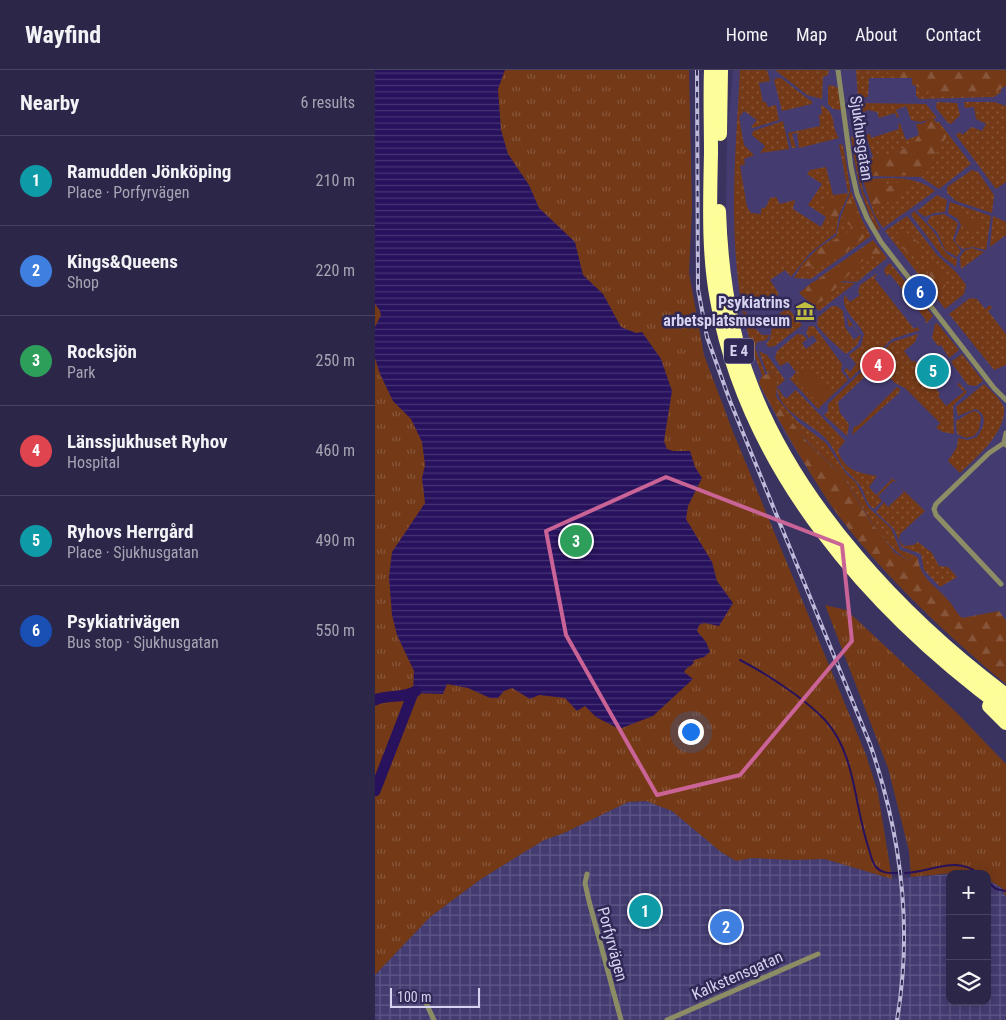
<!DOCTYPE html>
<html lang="en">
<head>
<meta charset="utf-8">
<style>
  body { margin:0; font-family:"Roboto Condensed",sans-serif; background:#342e4f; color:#f1f3f6 }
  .controls { position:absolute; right:15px; bottom:15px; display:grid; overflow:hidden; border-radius:10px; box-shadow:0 2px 12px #0003 }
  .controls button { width:45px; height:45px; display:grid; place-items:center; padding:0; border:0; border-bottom:1px solid #484360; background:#2c2648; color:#f1f3f6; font:25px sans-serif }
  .scale { position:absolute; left:15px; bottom:12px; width:90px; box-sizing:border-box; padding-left:5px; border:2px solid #d5d3ef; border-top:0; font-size:14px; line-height:18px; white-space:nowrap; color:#d5d3ef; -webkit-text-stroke:4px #302855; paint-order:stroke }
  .you { position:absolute; left:315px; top:661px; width:18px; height:18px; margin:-12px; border:4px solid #fff; border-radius:50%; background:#1a73e8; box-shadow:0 0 0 8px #1a73e833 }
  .badge { display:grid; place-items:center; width:32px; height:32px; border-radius:50%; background:#1a73e8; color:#fff; font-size:16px; font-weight:700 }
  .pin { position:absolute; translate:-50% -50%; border:2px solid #fff; box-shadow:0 1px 5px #0006 }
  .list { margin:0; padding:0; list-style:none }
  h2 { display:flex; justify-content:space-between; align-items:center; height:65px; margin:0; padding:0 20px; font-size:21px }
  h2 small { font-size:16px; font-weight:400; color:#a6a5b4 }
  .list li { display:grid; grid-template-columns:32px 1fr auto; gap:15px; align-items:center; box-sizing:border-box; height:90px; padding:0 20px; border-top:1px solid #484360 }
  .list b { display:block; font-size:19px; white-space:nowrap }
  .list p { margin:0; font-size:16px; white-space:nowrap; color:#a6a5b4 }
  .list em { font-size:16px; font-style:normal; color:#a6a5b4 }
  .icon { flex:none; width:28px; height:28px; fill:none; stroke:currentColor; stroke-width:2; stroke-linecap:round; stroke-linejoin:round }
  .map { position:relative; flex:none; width:631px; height:950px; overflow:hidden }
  header { display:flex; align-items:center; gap:30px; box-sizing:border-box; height:70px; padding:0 25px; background:#2c2648; border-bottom:1px solid #484360 }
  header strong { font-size:24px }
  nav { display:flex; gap:28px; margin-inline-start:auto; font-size:18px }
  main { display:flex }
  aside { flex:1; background:#2c2648 }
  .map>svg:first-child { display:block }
  .built { fill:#443c71 }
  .industrial { fill:url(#industrial-grid) }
  .grass { fill:url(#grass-dots) }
  .forest { fill:url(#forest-firs) }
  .park { fill:url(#park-tufts) }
  .pitch { fill:#743a18 }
  .water { fill:url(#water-rules) }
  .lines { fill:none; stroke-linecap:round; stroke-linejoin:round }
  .stream { stroke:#28125d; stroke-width:2 }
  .river { stroke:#28125d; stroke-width:11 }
  .minor { stroke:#8c8d65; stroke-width:5 }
  .motorway { stroke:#fdfd99; stroke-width:14 }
  .rail-casing { stroke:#bebbda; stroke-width:4 }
  .rail { stroke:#302855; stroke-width:2; stroke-dasharray:5.5; stroke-linecap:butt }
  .marked { fill:none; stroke:#ca6396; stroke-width:4; stroke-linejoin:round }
  .labels { text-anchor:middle; stroke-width:5; stroke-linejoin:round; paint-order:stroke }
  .shield { fill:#302855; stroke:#a4a0c1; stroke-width:1 }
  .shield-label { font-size:15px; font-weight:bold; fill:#d5d3ef }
  .street-label { font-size:16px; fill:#d5d3ef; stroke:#302855 }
  .poi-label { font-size:16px; font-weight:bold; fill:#d5d3ef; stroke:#302855; text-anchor:end }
</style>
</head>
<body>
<header>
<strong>Wayfind</strong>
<nav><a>Home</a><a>Map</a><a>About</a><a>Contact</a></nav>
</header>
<main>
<aside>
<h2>Nearby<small>6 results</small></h2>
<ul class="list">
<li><span class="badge" style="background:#0f9aa8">1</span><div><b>Ramudden Jönköping</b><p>Place · Porfyrvägen</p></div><em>210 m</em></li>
<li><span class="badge" style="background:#3f7fe0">2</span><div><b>Kings&amp;Queens</b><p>Shop</p></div><em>220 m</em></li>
<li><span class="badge" style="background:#2e9e5b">3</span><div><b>Rocksjön</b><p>Park</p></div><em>250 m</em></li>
<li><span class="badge" style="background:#e0444e">4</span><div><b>Länssjukhuset Ryhov</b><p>Hospital</p></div><em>460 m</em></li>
<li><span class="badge" style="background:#0f9aa8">5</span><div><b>Ryhovs Herrgård</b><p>Place · Sjukhusgatan</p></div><em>490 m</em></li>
<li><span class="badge" style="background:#1a4fb4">6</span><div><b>Psykiatrivägen</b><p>Bus stop · Sjukhusgatan</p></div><em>550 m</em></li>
</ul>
</aside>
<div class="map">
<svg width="631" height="950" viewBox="0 0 631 950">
  <defs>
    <pattern id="industrial-grid" width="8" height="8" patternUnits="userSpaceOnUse" patternTransform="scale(1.25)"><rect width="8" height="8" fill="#443c71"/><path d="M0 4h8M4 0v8" fill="none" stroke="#5e5786"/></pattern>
    <pattern id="grass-dots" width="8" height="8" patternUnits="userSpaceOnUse" patternTransform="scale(1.25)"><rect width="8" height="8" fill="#743a18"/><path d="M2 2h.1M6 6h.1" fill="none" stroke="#87563a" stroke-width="1.8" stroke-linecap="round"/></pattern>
    <pattern id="forest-firs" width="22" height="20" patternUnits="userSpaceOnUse" patternTransform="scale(1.25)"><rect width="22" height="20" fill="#743a18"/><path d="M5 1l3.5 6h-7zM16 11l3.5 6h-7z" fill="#87563a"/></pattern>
    <pattern id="park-tufts" width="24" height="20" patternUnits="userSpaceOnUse" patternTransform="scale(1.25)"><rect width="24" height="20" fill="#743a18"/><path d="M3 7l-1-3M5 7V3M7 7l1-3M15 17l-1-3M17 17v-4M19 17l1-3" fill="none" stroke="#87563a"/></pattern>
    <pattern id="water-rules" width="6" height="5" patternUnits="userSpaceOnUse" patternTransform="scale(1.25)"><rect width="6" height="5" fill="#28125d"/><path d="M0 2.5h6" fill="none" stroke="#463475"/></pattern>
  </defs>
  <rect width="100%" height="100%" fill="#3a3360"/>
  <polygon class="built" points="358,0 508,0 522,8 537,8 620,22 631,16 631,614 544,534 501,489 455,433 410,364 380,309 370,281 356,210 351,138 352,68"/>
  <polygon class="industrial" points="271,731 297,741 356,789 368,790 377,788 417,790 450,789 517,809 575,804 575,931 612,931 612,809 627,818 631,827 631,950 0,950 0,905 55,847 106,809 169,770 189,763 253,732"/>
  <g class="grass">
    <path d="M365,0H392L395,11L384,13L388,32H391L393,37L401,35L404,50L378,58L376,57L382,50L369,41L364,47L369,75L379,85L369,89L370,94L365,96L372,137L376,143L386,144V139L391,137L395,128L401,127L405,134L420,130L418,139L446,157L451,147L433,135L447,114L432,104L435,100L451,97L458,125L473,123L464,74L468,75L475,117V121L464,145L461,163L435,183L416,207L410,200L395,210L404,224L387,237L384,232L380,234L377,233L368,239L375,249L373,251L387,265H395L391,270L382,272L380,278L397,321L406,333L423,352L451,373L472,405L481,412L493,437L516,458L525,480L539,485L535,491C503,473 489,437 468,407C458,394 444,384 433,372C420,358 405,341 395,324C391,317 388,308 385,300C348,210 360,96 365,0Z"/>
    <polygon points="400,0 454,0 453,5 448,7 447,29 432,25"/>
    <polygon points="481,0 508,0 518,4 626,18 626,22 619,27 544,29 541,25 541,16 537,14 537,8 494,8 493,27 483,28"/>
    <polygon points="402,8 406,8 437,32 437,34 407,41 399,10"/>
    <polygon points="457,15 463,18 466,40 458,39 453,34 453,16"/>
    <polygon points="562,32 582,33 585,45 576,54 573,53 561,38"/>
    <polygon points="589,32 619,32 631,36 631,112 621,119 581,65 585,62 587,65 597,57 607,61 611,54 601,49 599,37 590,38"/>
    <polygon points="483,33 551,34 562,48 545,52 536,50 531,36 521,40 524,47 522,48 520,43 504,48 502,42 493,40 476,48 479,61 475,45"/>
    <path d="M446,35C463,44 455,55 464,68L424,78L422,63L417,64L421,78H417L413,63L445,56L444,45L447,44Z"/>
    <polygon points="408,51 414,79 385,83 390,76 377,65 378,61"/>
    <polygon points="564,52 596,94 564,119 546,107 488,106 485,94 498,87 491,65 495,64 496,68 524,59 523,54 525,54 531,70 544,65 541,54"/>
    <path d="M476,66L479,68L488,121L505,160L501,159C486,129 480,99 476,66Z"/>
    <polygon points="597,100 603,102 619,125 617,143 581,131 572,123 572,117"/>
    <path d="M488,110C512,107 541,105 560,121L508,158L499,144Z"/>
    <polygon points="476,121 487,150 496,166 436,209 419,208 427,194 442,179 461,166 466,146"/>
    <polygon points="562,125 572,130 570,142 559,143 550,147 542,141"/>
    <polygon points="575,132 616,146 611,180 598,177 588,179 581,174 580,170 586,155 583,149 573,143"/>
    <path d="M539,141C545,147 557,159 561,165C568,177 568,184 582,189L581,197L567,186L536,145Z"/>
    <polygon points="569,144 583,153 578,170 586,181 582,187 570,180 562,162 552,152 556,146"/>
    <polygon points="532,146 562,185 581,202 591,215 589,224 570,239 510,161"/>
    <polygon points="618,146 631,152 631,165 615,177"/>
    <polygon points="498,170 512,188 482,212 442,209"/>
    <polygon points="597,178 609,182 586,199 585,187 590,180"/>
    <polygon points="515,193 558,246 552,253 550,253 551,250 515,204 511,206 509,199"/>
    <path d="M501,204L502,205L499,208L539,259L542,257L545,260L517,269L475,309L469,300L472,298L475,302L481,294L474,285L486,276L489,264C484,252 464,239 470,225L475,232L485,225L483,222L485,215Z"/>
    <polygon points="439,211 480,213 444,241 424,223"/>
    <polygon points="595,228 602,229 610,239 615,235 617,238 613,241 631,264 631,295 619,300 574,244"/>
    <path d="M457,236H462L468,241L470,257L479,270L485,265L477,255L474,257L472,247L486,266L482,275L471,284C460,274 451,267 442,255L443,247Z"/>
    <polygon points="413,238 427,255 400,276 394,277 391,274 395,269 397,257 400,254 398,248"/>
    <polygon points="562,253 584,280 574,288 566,275 563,276 557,268 560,254"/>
    <polygon points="434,256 439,256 467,294 466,301 473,310 443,339 415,309 421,302 413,292 405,296 400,288 402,281 422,264 428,265 432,269 427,273 431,279 442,271 438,265 434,268 431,263"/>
    <polygon points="543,264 540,272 529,281 537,292 539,290 565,324 563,326 571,336 589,322 582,314 584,313 592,322 578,336 579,364 568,362 561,358 565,353 530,318 520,313 501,296 463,332 465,343 474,354 472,366 449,345 453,341 453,334 517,272"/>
    <path d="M384,281L392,285L410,310L402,317L409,327L412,328L421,320L470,371L463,380C468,400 484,403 502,406L494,417L501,425L517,409L514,406L522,412L518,411L503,426L507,431L499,439C492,435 490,424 486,417C481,409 473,404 468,397C462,388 459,378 452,370C435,351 397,341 402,309L396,302L392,303Z"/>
    <polygon points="587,284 608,311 601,316 593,315 576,292"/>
    <path d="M609,314C616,321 626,329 629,338C631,363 600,389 585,403L573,391L582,377L583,368L593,370L602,367C609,358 614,344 600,339L583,346L581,337Z"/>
    <polygon points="522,317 525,319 524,323 477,365 479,357 484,355"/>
    <polygon points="598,341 603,342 606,347 604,360 599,366 591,368 582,364 581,351"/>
    <polygon points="526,418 550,441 525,464 524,470 529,476 538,475 543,472 557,483 564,496 573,497 582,507 565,517 549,500 546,484 527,477 519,459 501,442 509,432 513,437 529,422"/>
  </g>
  <g class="forest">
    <polygon points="508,0 631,0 631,16 620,22 560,25 537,14 537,8 522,8"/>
    <path d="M557,47L572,66L546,105L488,106C487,78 544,92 546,55Z"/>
    <polygon points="493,110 501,110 510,118 523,112 542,112 504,138 496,133 489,113"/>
    <polygon points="470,125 462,149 460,151 449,139 451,129"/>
    <polygon points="475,128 484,147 490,167 461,190 426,200 443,179 473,162 476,157 475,155 467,153 468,143"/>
    <polygon points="584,140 589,142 596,149 609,151 609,155 597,161 588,158 585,148 580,145"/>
    <path d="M526,158L541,170L545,179L543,185C527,187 525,171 522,159Z"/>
    <polygon points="497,172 509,187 507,189 497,185 486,192 449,230 442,233 433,229 430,222 432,217"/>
    <path d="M558,193C566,199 570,207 570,217L563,220L558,215L551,197Z"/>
    <path d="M396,302L402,308L401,332L432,372L467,405L495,451L520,483L535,491L539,485L543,488C545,508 560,515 572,529C578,535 581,543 587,548L624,541L631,551V614C571,565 497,495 453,431C428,393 405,354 384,313L386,307Z"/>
  </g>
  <g class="park">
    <polygon points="0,0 314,0 317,138 314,203 329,285 358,362 491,685 503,723 517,809 450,789 417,790 377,788 361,791 346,782 297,741 271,731 253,732 189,763 169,770 106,809 55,847 0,905"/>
    <polygon points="450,535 471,540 481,549 582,643 631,694 631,827 627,818 612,809 612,804 599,801 536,807 534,781 513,698"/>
  </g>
  <polygon class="pitch" points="434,299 456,322 444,334 421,311"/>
  <polygon class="water" points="0,0 130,0 123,19 126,60 133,84 154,115 164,138 200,172 208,205 228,224 246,257 261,263 267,262 286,289 297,321 289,371 292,379 298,381 315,381 320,397 327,408 313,436 311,449 337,492 342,511 358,533 344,556 329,553 324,555 322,561 331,572 335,582 329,587 319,590 318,594 311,599 309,602 318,609 278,646 244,659 221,647 210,636 202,641 190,628 164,625 155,629 137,618 129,621 123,628 115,628 93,618 72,614 68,624 38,623 39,601 22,565 17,545 14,507 17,482 50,433 47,408 50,395 47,372 36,349 18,331 5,304 0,288 0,257 6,245 4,239 0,234"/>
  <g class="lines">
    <g class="stream">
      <path d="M365,590C392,604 429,628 450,650C481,684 479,735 493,776C495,782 497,793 501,797C507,804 515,803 522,803"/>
      <path d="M530,803C556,802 582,785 604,804"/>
      <polyline points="612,811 621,819 631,821"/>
    </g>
    <g class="river">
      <path d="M0,630C13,624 28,629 41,621"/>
      <polyline points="0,721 38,623"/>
    </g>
    <g class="minor">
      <polyline points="463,0 476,97 482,124 492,148 506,172 619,318 631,330"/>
      <polyline points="631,375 629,373 631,363"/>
      <polyline points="626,514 561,445 559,439 561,434 614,383 629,373"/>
      <polyline points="212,804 210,813 214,831 246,950"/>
      <polyline points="50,931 59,950"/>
      <polyline points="292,950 443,884"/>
    </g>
    <g class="motorway">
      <path d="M336,0C335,28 336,55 336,83C335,132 333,182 342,230C372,400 496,541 631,640"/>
      <polyline points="345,64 346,0"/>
      <path d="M344,141C346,200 354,260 376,315C423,437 528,548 631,625"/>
      <polyline points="614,636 631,653"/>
    </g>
    <g class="rail-casing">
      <path id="rail" d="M322,0L323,219L332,267L355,331L495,674C526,764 538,856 522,950"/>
    </g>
    <use href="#rail" class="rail"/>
  </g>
  <path class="marked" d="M291,407L467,475L477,571L365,705L282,725L191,565L171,461Z"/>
  <defs>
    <g id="museum-bare" transform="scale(1.5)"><path d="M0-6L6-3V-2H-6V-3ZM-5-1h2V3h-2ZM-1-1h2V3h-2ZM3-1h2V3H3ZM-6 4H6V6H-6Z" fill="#bfbe41" stroke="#302855" stroke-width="2.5" paint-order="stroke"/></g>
  </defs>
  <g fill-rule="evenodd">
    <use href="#museum-bare" x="430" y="241"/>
  </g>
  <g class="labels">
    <rect class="shield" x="349" y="268.5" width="30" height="25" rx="4"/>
    <g class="shield-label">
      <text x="364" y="286">E 4</text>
    </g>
    <g class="street-label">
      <text transform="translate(487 68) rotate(82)" y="6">Sjukhusgatan</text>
      <text transform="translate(238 874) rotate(75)" y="6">Porfyrvägen</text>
      <text transform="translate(362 905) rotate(-24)" y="6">Kalkstensgatan</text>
    </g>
    <g class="poi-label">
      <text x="415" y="238">Psykiatrins<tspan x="415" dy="18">arbetsplatsmuseum</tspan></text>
    </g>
  </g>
</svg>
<div class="controls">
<button>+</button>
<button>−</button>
<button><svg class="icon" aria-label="layers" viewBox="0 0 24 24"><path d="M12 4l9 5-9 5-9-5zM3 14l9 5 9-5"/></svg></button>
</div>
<div class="scale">100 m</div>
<div class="you"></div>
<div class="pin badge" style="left:270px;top:841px;background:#0f9aa8">1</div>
<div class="pin badge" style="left:351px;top:857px;background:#3f7fe0">2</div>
<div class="pin badge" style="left:201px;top:471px;background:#2e9e5b">3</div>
<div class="pin badge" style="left:503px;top:295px;background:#e0444e">4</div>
<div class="pin badge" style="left:558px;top:301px;background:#0f9aa8">5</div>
<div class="pin badge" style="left:545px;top:222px;background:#1a4fb4">6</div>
</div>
</main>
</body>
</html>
